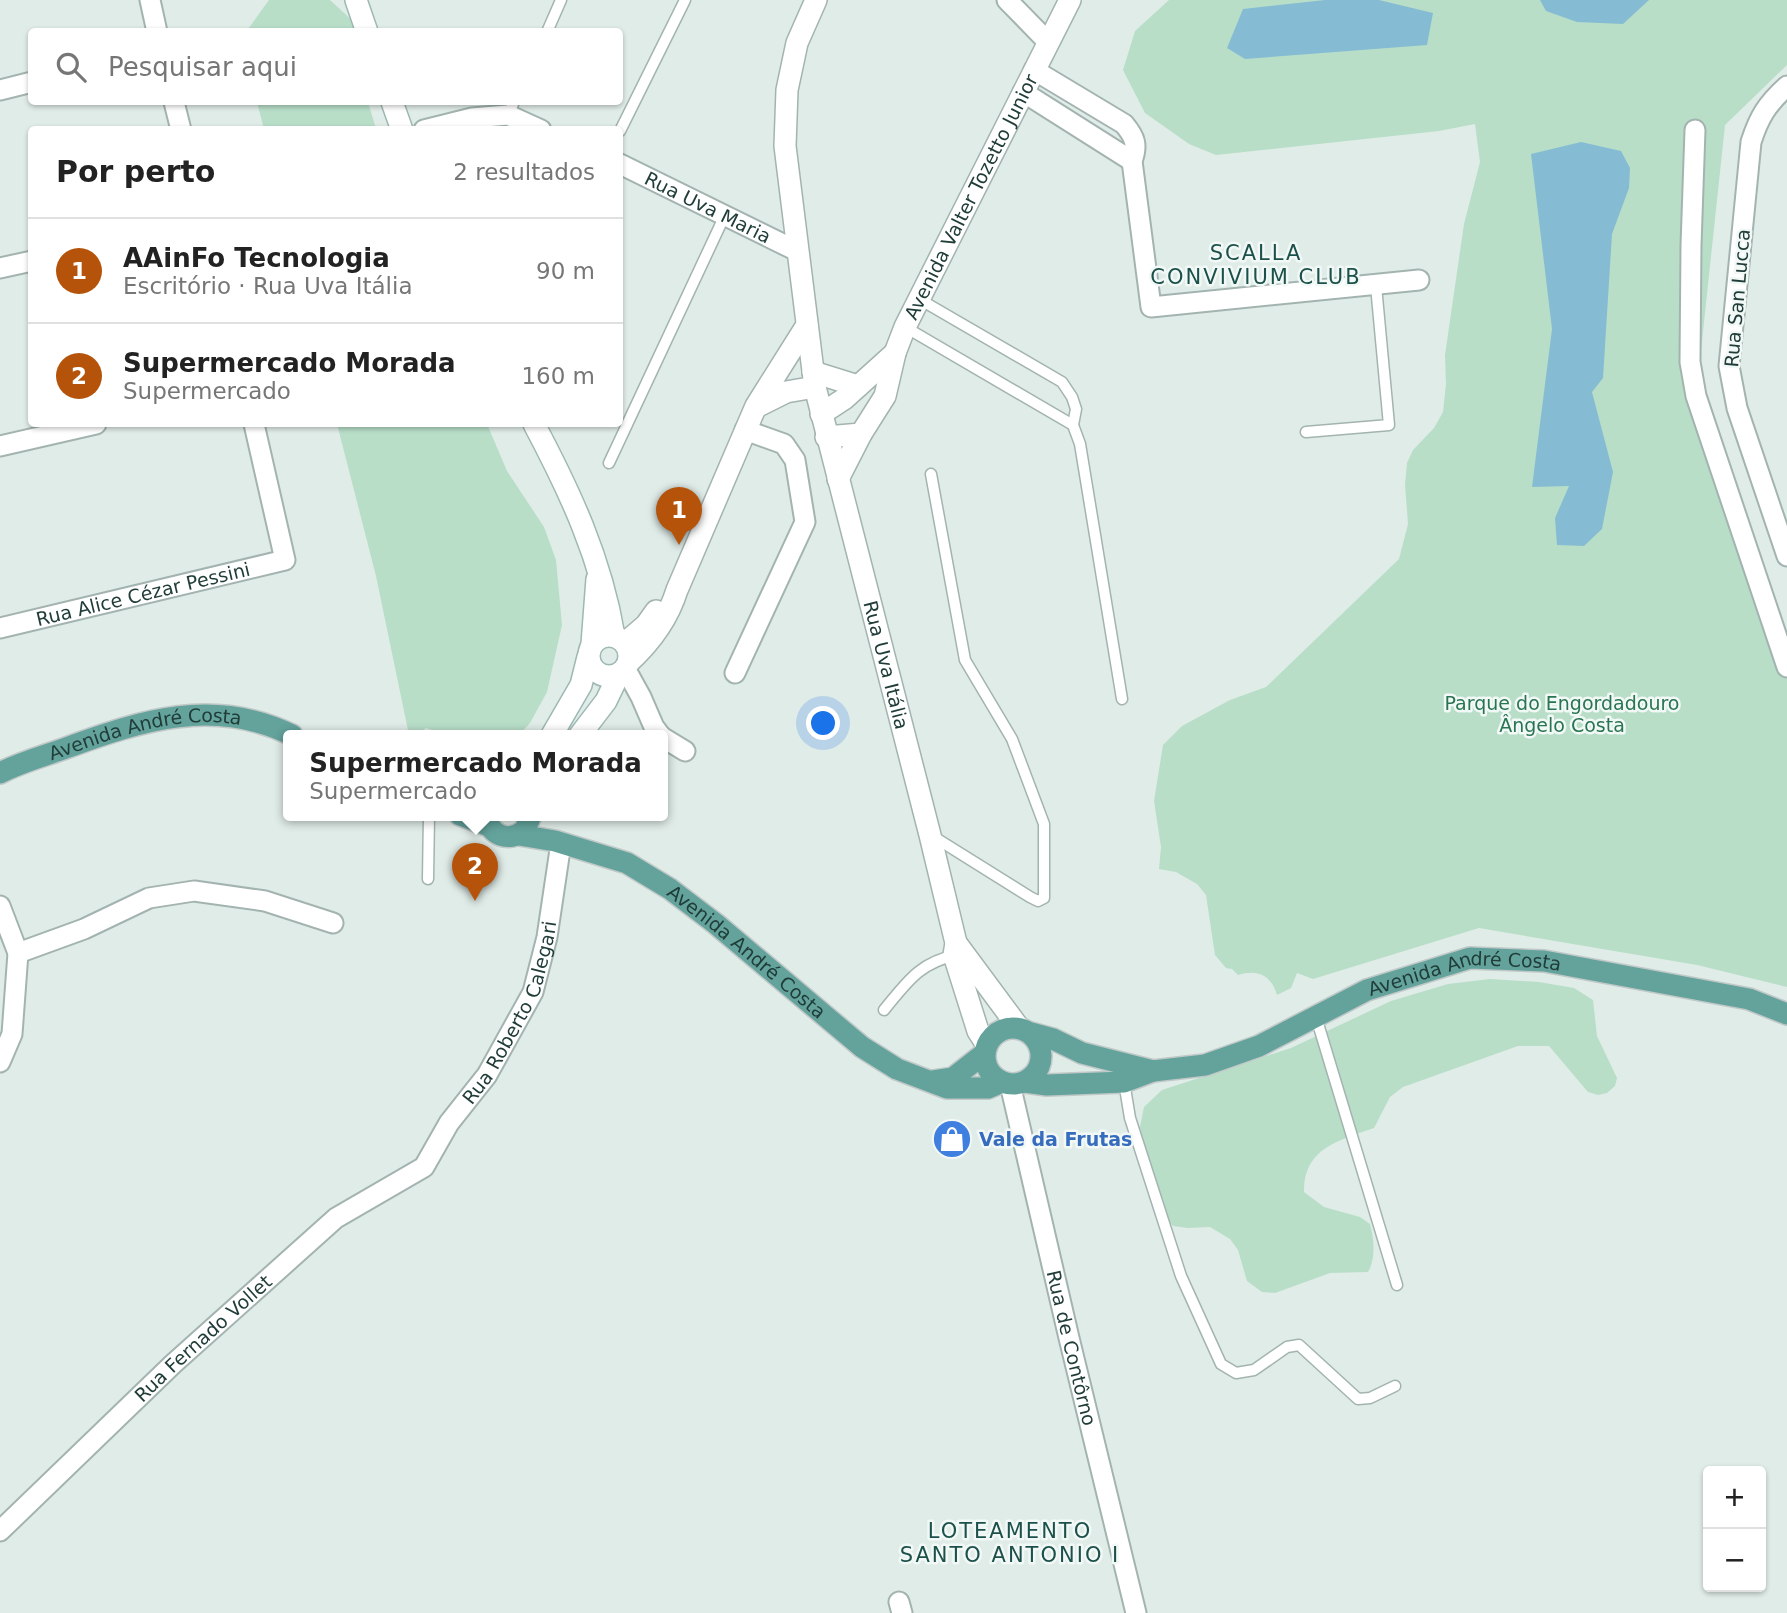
<!DOCTYPE html>
<html lang="pt">
<head>
<meta charset="utf-8">
<style>
  body { margin:0; font-family:"DejaVu Sans",sans-serif; background:#f2f2f2; color:#222 }
  .controls { position:absolute; right:21px; bottom:21px; display:grid; overflow:hidden; border-radius:7px; box-shadow:0 2px 5px #0004 }
  .controls button { width:63px; height:63px; display:grid; place-items:center; padding:0; border:0; border-bottom:2px solid #e0e0e0; background:#fff; color:#222; font:35px sans-serif }
  .you { position:absolute; left:824px; top:724px; width:24px; height:24px; margin:-18px; border:5px solid #fff; border-radius:50%; background:#1a73e8; box-shadow:0 0 0 10px #1a73e833 }
  .badge { display:grid; place-items:center; width:46px; height:46px; border-radius:50%; background:#b45309; color:#fff; font-size:23px; font-weight:700 }
  .pin { position:absolute; translate:-50% -58px; filter:drop-shadow(0 2px 4px #0008) }
  .pin::after { content:''; position:absolute; top:37px; width:24px; height:21px; background:inherit; clip-path:polygon(0 0,100% 0,50% 100%) }
  .popup { position:absolute; left:283px; top:730px; width:385px; height:91px; box-sizing:border-box; display:grid; place-content:center; border-radius:7px; background:#fff; filter:drop-shadow(0 2px 5px #0005); font-size:23px; white-space:nowrap; color:#767676 }
  .popup b { font-size:26px; color:#222 }
  .popup::after { content:''; position:absolute; left:50%; top:100%; margin-left:-14px; border:14px solid transparent; border-top-color:#fff }
  .list { margin:0; padding:0; list-style:none }
  h2 { display:flex; justify-content:space-between; align-items:center; height:91px; margin:0; padding:0 28px; font-size:30px }
  h2 small { font-size:23px; font-weight:400; color:#767676 }
  .list li { display:grid; grid-template-columns:46px 1fr auto; gap:21px; align-items:center; box-sizing:border-box; height:105px; padding:0 28px; border-top:2px solid #e0e0e0 }
  .list b { display:block; font-size:26px; white-space:nowrap }
  .list p { margin:0; font-size:23px; white-space:nowrap; color:#767676 }
  .list em { font-size:23px; font-style:normal; color:#767676 }
  .icon { flex:none; width:38px; height:38px; fill:none; stroke:currentColor; stroke-width:2; stroke-linecap:round; stroke-linejoin:round }
  .map { position:relative; flex:none; width:1787px; height:1613px; overflow:hidden }
  .search { position:absolute; background:#fff; box-shadow:0 2px 5px #0004; left:28px; top:28px; width:595px; height:77px; display:flex; align-items:center; gap:18px; box-sizing:border-box; padding:0 24px; border-radius:7px; color:#767676; font-size:26px }
  .panel { position:absolute; background:#fff; box-shadow:0 2px 5px #0004; left:28px; top:126px; width:595px; height:301px; border-radius:7px }
  .map>svg:first-child { display:block }
  .green { fill:#b8dec8 }
  .water { fill:#86bcd3 }
  .lines { fill:none; stroke-linecap:round; stroke-linejoin:round }
  .service-casing { stroke:#a3b4b0; stroke-width:13 }
  .minor-casing { stroke:#a3b4b0; stroke-width:23 }
  .tertiary-casing { stroke:#a3b4b0; stroke-width:24 }
  .secondary-casing { stroke:#9eb8b3; stroke-width:24 }
  .primary-casing { stroke:#c1c9c8; stroke-width:24 }
  .service { stroke:#fff; stroke-width:10 }
  .minor { stroke:#fff; stroke-width:19 }
  .tertiary { stroke:#fff; stroke-width:21 }
  .secondary { stroke:#fff; stroke-width:21 }
  .primary { stroke:#63a39c; stroke-width:21 }
  .labels { text-anchor:middle; stroke-width:5; stroke-linejoin:round; paint-order:stroke }
  .street-label { font-size:19px; fill:#203d39; stroke:#f1f8f6 }
  .park-label { font-size:19px; fill:#297552; stroke:#f1f8f6 }
  .shop-label { font-size:19px; font-weight:bold; fill:#366cbe; stroke:#f1f8f6; text-anchor:start }
  .neighbourhood-label { font-size:21px; letter-spacing:2px; fill:#1c504b; stroke:#f1f8f6 }
</style>
</head>
<body>
<div class="map">
<svg width="1787" height="1613" viewBox="0 0 1787 1613">
  <rect width="100%" height="100%" fill="#e0ece8"/>
  <g class="green">
    <polygon points="269,0 330,0 355,23 356,32 246,32"/>
    <path d="M1169,0H1787V65L1725,125L1697,388L1787,658V987L1697,965L1479,928L1313,979L1297,973L1291,988L1277,995C1271,975 1258,969 1238,975L1232,969L1226,968L1215,955L1206,895L1197,884L1176,872L1159,869L1161,847L1154,801L1163,745L1182,726L1230,700L1266,687L1399,559L1408,524L1405,485L1407,463L1413,450L1434,428L1443,412L1446,384L1445,355L1464,224L1480,162L1475,124L1439,131L1216,155L1189,144L1145,113L1123,70L1135,31Z"/>
    <polygon points="257,102 368,102 376,129 264,129"/>
    <polygon points="337,424 487,424 507,471 544,527 556,560 562,625 547,692 530,723 519,735 446,735 426,728 416,735 409,735 376,576"/>
    <path d="M1490,979L1539,982L1574,988L1593,1000L1597,1036L1617,1078L1615,1086L1607,1093L1598,1095L1588,1092L1549,1046H1518L1403,1087L1390,1097L1374,1128C1340,1140 1303,1148 1304,1192L1324,1207L1360,1217L1370,1224C1374,1239 1376,1258 1368,1272L1330,1273L1275,1293L1262,1292L1247,1281L1238,1250L1230,1239L1210,1227L1188,1228L1173,1226L1164,1215L1145,1159L1140,1127L1144,1107L1162,1090L1291,1048L1391,1001L1448,984Z"/>
  </g>
  <g class="water">
    <polygon points="1325,0 1379,0 1433,13 1427,45 1245,59 1227,48 1243,9"/>
    <polygon points="1540,0 1649,0 1623,24 1577,22 1546,11"/>
    <polygon points="1581,142 1621,151 1630,168 1629,188 1612,234 1603,378 1592,392 1613,472 1602,529 1584,546 1557,545 1555,518 1569,486 1532,487 1552,329 1531,154"/>
  </g>
  <g class="lines">
    <g class="service-casing">
      <g id="service">
        <polyline points="547,32 561,0"/>
        <polyline points="508,115 514,102"/>
        <polyline points="620,131 685,0"/>
        <polyline points="919,299 1062,382 1072,397 1076,409 1073,425 1080,444 1122,699"/>
        <polyline points="905,327 1073,425"/>
        <polyline points="1306,432 1389,425 1376,286"/>
        <polyline points="609,463 725,215"/>
        <polyline points="931,474 965,660 1012,739 1044,824 1044,898 1038,901 1030,897 934,837"/>
        <polyline points="428,879 429,815"/>
        <path d="M884,1010C907,982 920,962 957,955"/>
        <polyline points="1316,1017 1397,1285"/>
        <polyline points="1124,1082 1130,1118 1181,1276 1221,1364 1236,1373 1254,1370 1287,1347 1299,1345 1358,1399 1370,1398 1395,1386"/>
      </g>
    </g>
    <g class="minor-casing">
      <g id="minor">
        <polyline points="150,0 157,32"/>
        <polyline points="1007,0 1048,42"/>
        <path d="M1034,70L1124,124C1135,137 1138,145 1132,161L1151,307L1419,280"/>
        <path d="M1787,86C1767,104 1759,117 1751,142L1729,366L1737,408L1787,556"/>
        <polyline points="0,90 32,82"/>
        <polyline points="1023,92 1132,161"/>
        <polyline points="174,102 181,130"/>
        <polyline points="424,130 472,118 508,115 541,130"/>
        <polyline points="1695,130 1691,245 1690,362 1696,396 1787,667"/>
        <path id="s1" d="M620,164L797,251"/>
        <polyline points="0,268 32,261"/>
        <polyline points="0,446 96,424"/>
        <path id="s2" d="M0,628L285,560L254,424"/>
        <polyline points="625,668 641,697 654,727 660,735"/>
        <polyline points="735,673 805,522 795,460 784,444 745,430"/>
        <polyline points="662,737 685,751"/>
        <polyline points="0,906 18,953 12,1034 0,1062"/>
        <polyline points="18,953 84,929 149,898 194,891 265,901 333,923"/>
        <path id="s3" d="M1010,1084L1069,1338L1136,1613"/>
        <path id="s4" d="M0,1531L173,1364L336,1218L424,1167L449,1123L487,1075L533,992L547,937L561,843"/>
        <polyline points="899,1602 902,1613"/>
      </g>
    </g>
    <g class="tertiary-casing">
      <g id="tertiary">
        <path id="s5" d="M816,0L797,43L787,90L785,146L815,387L930,835L956,943L954,955L978,1031L987,1045"/>
        <polyline points="813,372 858,386"/>
        <polyline points="758,406 786,392 815,387"/>
        <polyline points="821,414 844,399 895,353"/>
        <path id="s6" d="M826,437L861,434L885,396L895,353L905,327L1070,0"/>
        <polyline points="838,479 861,434"/>
        <polyline points="625,643 646,625 656,611"/>
        <path d="M628,663C650,643 668,619 677,590L756,406L807,325"/>
        <polyline points="956,943 1019,1028"/>
      </g>
    </g>
    <g class="secondary-casing">
      <g id="secondary">
        <polyline points="356,0 367,32"/>
        <polyline points="392,102 402,130"/>
        <path d="M534,424C570,492 601,558 614,636"/>
        <circle cx="609" cy="656" r="20"/>
        <polyline points="592,644 597,579"/>
        <polyline points="552,735 581,685 588,657"/>
        <polyline points="580,735 606,701 619,674"/>
      </g>
    </g>
    <g class="primary-casing">
      <g id="primary">
        <path id="s7" d="M0,773C21,762 44,756 66,748C142,720 214,697 292,735"/>
        <polyline points="460,815 489,826"/>
        <path d="M486,815C489,836 509,843 525,830L531,815"/>
        <path id="s8" d="M519,835L555,841L627,863L670,889L716,924L862,1047L897,1069L947,1088H988L1002,1082"/>
        <circle cx="1013" cy="1056" r="28"/>
        <polyline points="1031,1033 1053,1039 1082,1053 1153,1071"/>
        <polyline points="933,1081 953,1078 985,1053"/>
        <path id="s9" d="M1025,1082L1047,1085L1124,1082L1153,1071L1205,1065L1259,1046L1367,990L1470,958L1544,961L1749,999L1787,1014"/>
      </g>
    </g>
    <use href="#service" class="service"/>
    <use href="#minor" class="minor"/>
    <use href="#tertiary" class="tertiary"/>
    <use href="#secondary" class="secondary"/>
    <use href="#primary" class="primary"/>
  </g>
  <defs>
    <g id="shop-disc" transform="scale(2.0125)"><circle r="9.5" fill="#3f7fe0" stroke="#f1f8f6"/><path d="M-5-2.5h2.3a2.7 3.5 0 0 1 5.4 0H5L5.5 6h-11ZM-1.5-2.5h3a1.5 2.3 0 0 0-3 0Z" fill="#fff"/></g>
  </defs>
  <g fill-rule="evenodd">
    <use href="#shop-disc" x="952" y="1139"/>
  </g>
  <g class="labels">
    <g class="street-label">
      <text dy="7" stroke="none"><textPath href="#s6" startOffset="298">Avenida Valter Tozetto Junior</textPath></text>
      <text dy="7" stroke="none"><textPath href="#s1" startOffset="98">Rua Uva Maria</textPath></text>
      <text transform="translate(1737 298) rotate(-85)" y="7">Rua San Lucca</text>
      <text dy="7" stroke="none"><textPath href="#s2" startOffset="147">Rua Alice Cézar Pessini</textPath></text>
      <text dy="7" stroke="none"><textPath href="#s5" startOffset="681">Rua Uva Itália</textPath></text>
      <text dy="7" stroke="none"><textPath href="#s7" startOffset="152">Avenida André Costa</textPath></text>
      <text dy="7" stroke="none"><textPath href="#s8" startOffset="261">Avenida André Costa</textPath></text>
      <text dy="7" stroke="none"><textPath href="#s9" startOffset="462">Avenida André Costa</textPath></text>
      <text dy="7" stroke="none"><textPath href="#s4" startOffset="740">Rua Roberto Calegari</textPath></text>
      <text dy="7" stroke="none"><textPath href="#s4" startOffset="280">Rua Fernado Vollet</textPath></text>
      <text dy="7" stroke="none"><textPath href="#s3" startOffset="271">Rua de Contôrno</textPath></text>
    </g>
    <g class="park-label">
      <text x="1562" y="710">Parque do Engordadouro<tspan x="1562" dy="22">Ângelo Costa</tspan></text>
    </g>
    <g class="shop-label">
      <text x="979" y="1146">Vale da Frutas</text>
    </g>
    <g class="neighbourhood-label">
      <text x="1256" y="260">SCALLA<tspan x="1256" dy="24">CONVIVIUM CLUB</tspan></text>
      <text x="1010" y="1538">LOTEAMENTO<tspan x="1010" dy="24">SANTO ANTONIO I</tspan></text>
    </g>
  </g>
</svg>
<div class="controls">
<button>+</button>
<button>−</button>
</div>
<div class="you"></div>
<div class="pin badge" style="left:679px;top:545px">1</div>
<div class="pin badge" style="left:475px;top:901px">2</div>
<div class="popup"><b>Supermercado Morada</b>Supermercado</div>
<div class="search"><svg class="icon" aria-label="search" viewBox="0 0 24 24"><circle cx="10" cy="10" r="6"/><path d="M15 15l6 6"/></svg>Pesquisar aqui</div>
<section class="panel">
<h2>Por perto<small>2 resultados</small></h2>
<ul class="list">
<li><span class="badge">1</span><div><b>AAinFo Tecnologia</b><p>Escritório · Rua Uva Itália</p></div><em>90 m</em></li>
<li><span class="badge">2</span><div><b>Supermercado Morada</b><p>Supermercado</p></div><em>160 m</em></li>
</ul>
</section>
</div>
</body>
</html>
